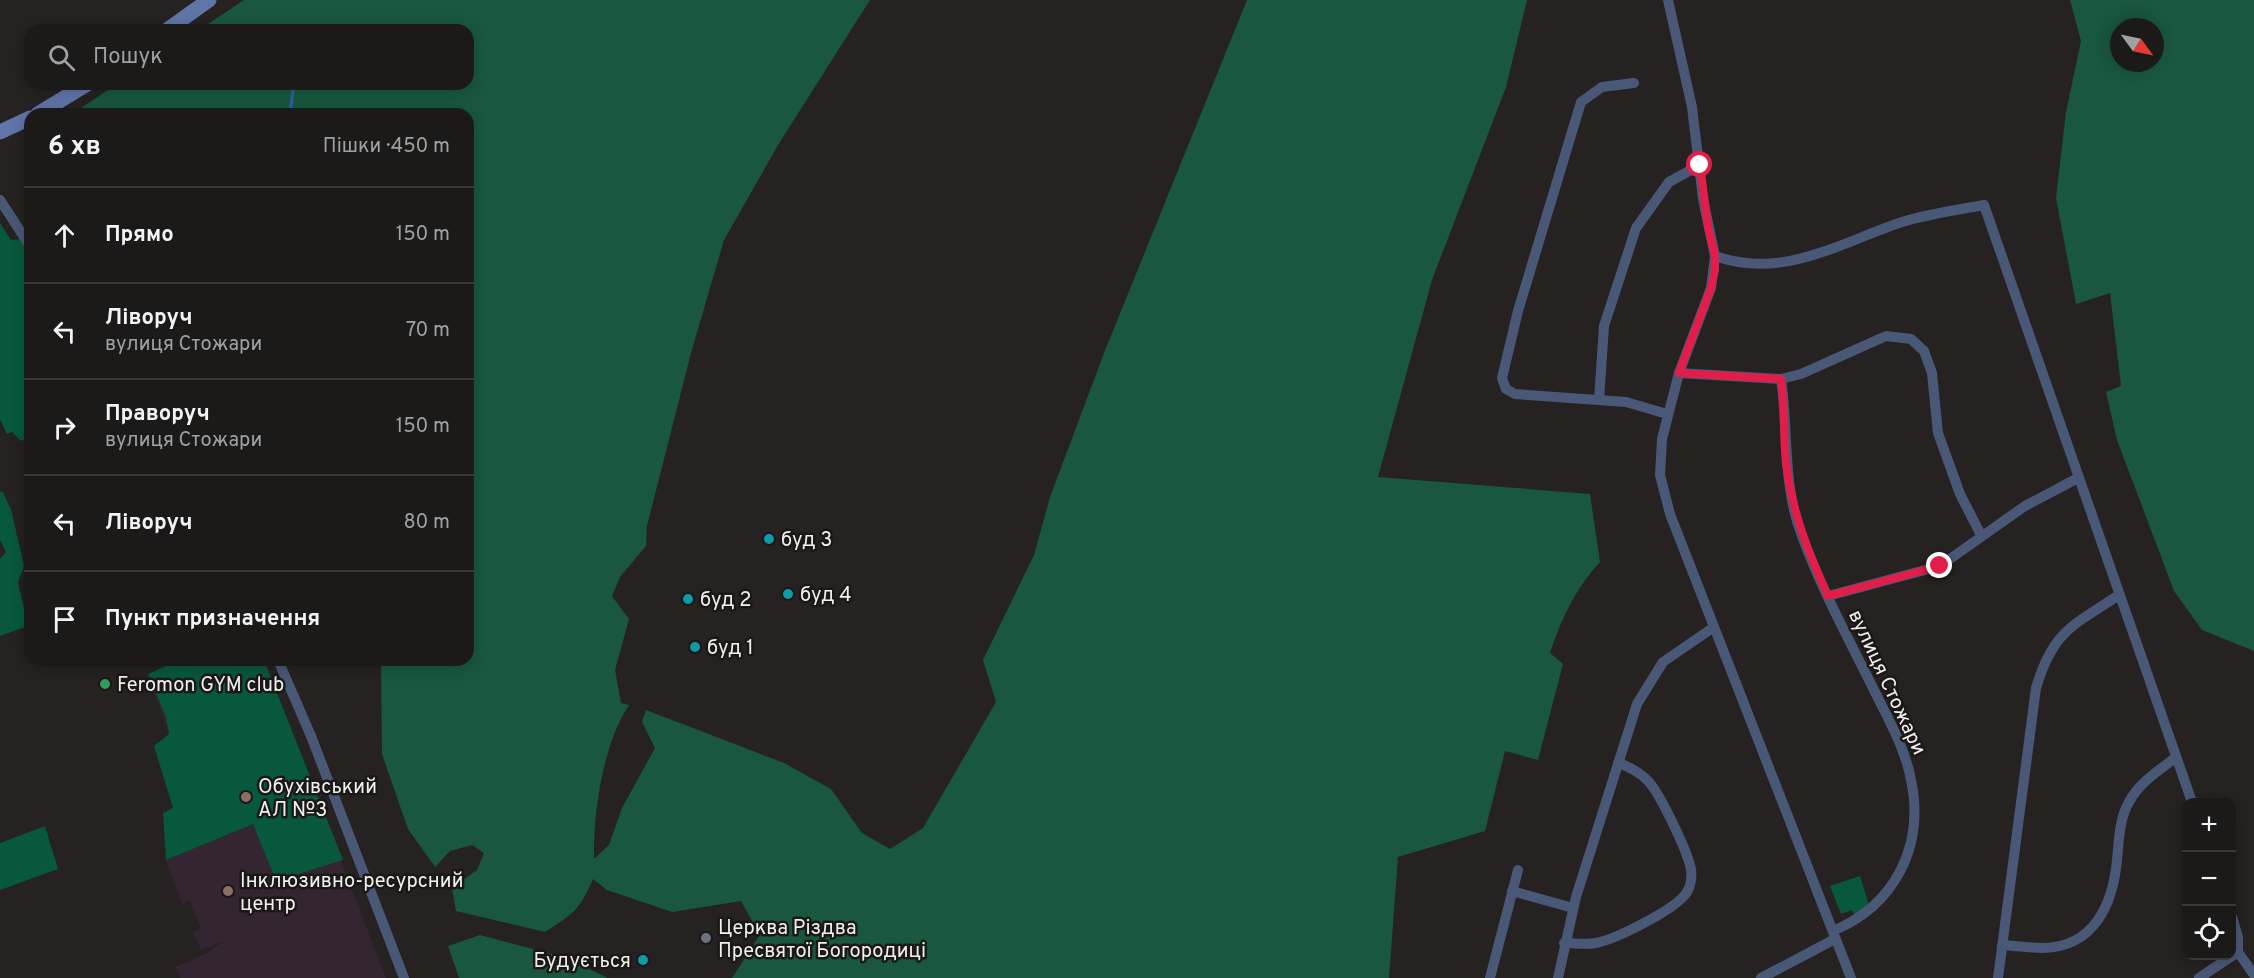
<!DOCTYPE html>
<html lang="uk">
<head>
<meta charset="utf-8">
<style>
  body { margin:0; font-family:Overpass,sans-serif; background:#292726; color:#f1f3f6 }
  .controls { position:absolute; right:18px; bottom:18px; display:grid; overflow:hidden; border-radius:12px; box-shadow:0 3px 15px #0003 }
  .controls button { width:54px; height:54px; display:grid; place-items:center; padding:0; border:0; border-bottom:2px solid #3a3838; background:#1c1a19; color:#f1f3f6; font:30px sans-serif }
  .compass { position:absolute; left:2110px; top:18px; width:54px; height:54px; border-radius:50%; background:#1c1a19; box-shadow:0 3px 15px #0003; rotate:123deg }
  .stop { position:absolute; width:18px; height:18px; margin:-14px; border:4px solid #e11d48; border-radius:50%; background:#fff }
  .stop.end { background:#e11d48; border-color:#fff; box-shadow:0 2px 6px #0008 }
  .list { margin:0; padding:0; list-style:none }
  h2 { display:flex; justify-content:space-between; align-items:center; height:78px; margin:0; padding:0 24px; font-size:26px }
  h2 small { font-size:20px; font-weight:400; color:#a0a1a2 }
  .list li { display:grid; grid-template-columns:39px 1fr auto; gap:18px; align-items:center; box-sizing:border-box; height:96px; padding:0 24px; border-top:2px solid #3a3838 }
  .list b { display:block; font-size:22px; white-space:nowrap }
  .list p { margin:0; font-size:20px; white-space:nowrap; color:#a0a1a2 }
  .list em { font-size:20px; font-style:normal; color:#a0a1a2 }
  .icon { flex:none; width:33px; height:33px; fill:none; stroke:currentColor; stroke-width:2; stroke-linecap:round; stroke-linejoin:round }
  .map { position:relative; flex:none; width:2254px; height:978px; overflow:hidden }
  .search { position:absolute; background:#1c1a19; box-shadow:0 3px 15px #0003; left:24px; top:24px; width:450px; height:66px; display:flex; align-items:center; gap:15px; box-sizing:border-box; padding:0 21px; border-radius:18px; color:#a0a1a2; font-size:22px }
  .panel { position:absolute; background:#1c1a19; box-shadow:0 3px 15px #0003; left:24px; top:108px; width:450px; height:558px; border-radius:18px }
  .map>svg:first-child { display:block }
  .education { fill:#332531 }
  .green { fill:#08583e }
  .forest { fill:#195740; fill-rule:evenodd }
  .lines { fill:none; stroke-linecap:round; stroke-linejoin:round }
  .stream { stroke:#2e62a7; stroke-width:3 }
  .minor { stroke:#4a5878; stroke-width:10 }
  .secondary { stroke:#6076a9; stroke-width:15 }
  .route { stroke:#e11d48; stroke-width:8 }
  .culture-dot { fill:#0f9aa8; stroke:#1b1918; stroke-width:2 }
  .leisure-dot { fill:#2e9e5b; stroke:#1b1918; stroke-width:2 }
  .education-dot { fill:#8d6e63; stroke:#1b1918; stroke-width:2 }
  .worship-dot { fill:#6b7280; stroke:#1b1918; stroke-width:2 }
  .labels { text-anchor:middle; stroke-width:5; stroke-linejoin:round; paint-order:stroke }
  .poi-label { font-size:20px; fill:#f2f0ef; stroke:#1b1918; text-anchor:start }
  .street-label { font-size:20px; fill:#f2f0ef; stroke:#1b1918 }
</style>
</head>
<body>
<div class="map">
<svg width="2254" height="978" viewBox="0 0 2254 978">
  <rect width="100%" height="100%" fill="#252221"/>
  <polygon class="education" points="181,660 264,660 386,978 180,978 175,967 207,953 224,941 201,950 193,932 201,928 190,901 182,904 166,860 195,847 154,746 169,734 148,674"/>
  <g class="green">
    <polygon points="0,223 11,240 21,239 30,254 30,436 21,441 12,432 7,434 0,419"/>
    <polygon points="2,491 11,509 24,566 18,582 28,626 0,636 0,559 6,552 0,540 0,492"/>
    <polygon points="180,660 264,660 343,860 276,881 253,824 166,860 163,813 173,808 154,746 169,734 166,717 148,674"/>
    <polygon points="45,826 58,869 0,890 0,843"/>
    <polygon points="1860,876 1869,905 1855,916 1852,910 1841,914 1830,886"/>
  </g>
  <g class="forest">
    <path d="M244,0H870L778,145L724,240L691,353L647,526L646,546L620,577L612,596L629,619L615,670L621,703L629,705C603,744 593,813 594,859L609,845L622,808L655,748L642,722L646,710L784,763L831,789L862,833L890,849L923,828L996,702L983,660L1034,555L1050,497L1104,353L1247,0H1527L1506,87L1432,280L1378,477L1590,494L1600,562C1575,589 1562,618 1550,653L1563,664L1538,760L1505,751L1485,831L1398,857L1389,978H732L760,935L741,901L672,912L607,890L593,879C579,911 574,913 545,932L456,911L452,888L477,870L484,853L472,845L450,851L435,867L408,829L382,754L381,660H468V114H72L117,84H468V30H199Z"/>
    <path d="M2070,0H2254V651L2202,630L2174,591L2117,440L2106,392L2121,386L2110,293L2076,304L2056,198L2066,112L2081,41ZM2119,27H2155V63H2119Z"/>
    <polygon points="480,935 563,957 608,978 459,978 448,946"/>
  </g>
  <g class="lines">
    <polyline class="stream" points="290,114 294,84"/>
    <g class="minor">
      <polyline points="1668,0 1692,107 1703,199 1715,256 1711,288 1679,373 1662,439 1660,475 1670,514 1851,978"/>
      <polyline points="1634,83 1602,87 1581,102 1518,311 1502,378 1506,389 1515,394 1626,402 1667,414"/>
      <polyline points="0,200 30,246"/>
      <path d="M1715,256C1783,280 1839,243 1902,222C1928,214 1956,210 1984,205L2192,802"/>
      <path d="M1679,373L1781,379C1789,432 1782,485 1802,536C1821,588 1848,638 1873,688C1887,717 1905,747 1911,780C1925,846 1895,905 1833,931"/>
      <polyline points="1781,379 1801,374 1886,336 1911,339 1924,351 1932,373 1938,433 1960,494 1981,535"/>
      <polyline points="1599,400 1604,326 1636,228 1669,182 1700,165"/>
      <polyline points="1828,596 1940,566 2025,506 2078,478"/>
      <polyline points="278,660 311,736 404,978"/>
      <polyline points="1512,891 1573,908"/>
      <path d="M1564,943C1574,943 1586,945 1596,943C1616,939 1677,909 1687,892C1691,886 1692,876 1691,869C1687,850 1661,796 1649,782C1640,772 1630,767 1618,763"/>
      <path d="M2002,945C2016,946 2030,948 2043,948C2095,947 2113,903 2117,860C2119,841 2119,819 2129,802C2139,783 2158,771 2175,758"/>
      <polyline points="2238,952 2254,975"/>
      <polyline points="1490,978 1518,870"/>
      <polyline points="1558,978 1576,897 1637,704 1663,662 1714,627"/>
      <polyline points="1761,978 1835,939"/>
      <path d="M1998,978L2036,688C2053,631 2072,626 2119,595"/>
      <polyline points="2199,978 2238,952 2238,937 2232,917"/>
    </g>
    <g class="secondary">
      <polyline points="167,30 209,0"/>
      <polyline points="38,114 87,84"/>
      <polyline points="0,132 30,118"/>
    </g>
  </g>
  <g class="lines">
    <path class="route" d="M1700,165L1708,227L1715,256V270L1711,288L1679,373L1781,379C1785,407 1783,435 1786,463C1792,511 1808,552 1828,596L1940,566"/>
  </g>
  <g class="culture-dot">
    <circle cx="769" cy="539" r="6"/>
    <circle cx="788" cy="594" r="6"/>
    <circle cx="688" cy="599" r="6"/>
    <circle cx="695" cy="647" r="6"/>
    <circle cx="643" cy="960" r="6"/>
  </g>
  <circle class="leisure-dot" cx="105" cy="684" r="6"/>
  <g class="education-dot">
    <circle cx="246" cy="797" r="6"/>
    <circle cx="228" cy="891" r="6"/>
  </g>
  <circle class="worship-dot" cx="706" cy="938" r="6"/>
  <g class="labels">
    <g class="poi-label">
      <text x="781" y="546">буд 3</text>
      <text x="800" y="601">буд 4</text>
      <text x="700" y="606">буд 2</text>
      <text x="707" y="654">буд 1</text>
      <text x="117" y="691">Feromon GYM club</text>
      <text x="258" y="793">Обухівський<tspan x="258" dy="23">АЛ №3</tspan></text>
      <text x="240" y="887">Інклюзивно-ресурсний<tspan x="240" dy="23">центр</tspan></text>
      <text x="718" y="934">Церква Різдва<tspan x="718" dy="23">Пресвятої Богородиці</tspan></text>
      <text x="631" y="967" text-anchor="end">Будується</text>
    </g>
    <g class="street-label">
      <text transform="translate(1888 682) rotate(65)" y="7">вулиця Стожари</text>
    </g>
  </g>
</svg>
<div class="controls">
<button>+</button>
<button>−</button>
<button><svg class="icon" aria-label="locate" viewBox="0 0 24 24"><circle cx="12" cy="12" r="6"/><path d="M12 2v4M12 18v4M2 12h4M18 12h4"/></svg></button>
</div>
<svg class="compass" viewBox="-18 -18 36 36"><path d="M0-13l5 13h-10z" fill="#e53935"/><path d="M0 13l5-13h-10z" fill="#a0a1a2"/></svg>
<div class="stop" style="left:1700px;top:165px"></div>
<div class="stop end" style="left:1940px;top:566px"></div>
<div class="search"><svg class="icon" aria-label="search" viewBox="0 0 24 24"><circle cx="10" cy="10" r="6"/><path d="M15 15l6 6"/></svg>Пошук</div>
<section class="panel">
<h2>6 хв<small>Пішки · 450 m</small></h2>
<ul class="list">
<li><svg class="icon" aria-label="ahead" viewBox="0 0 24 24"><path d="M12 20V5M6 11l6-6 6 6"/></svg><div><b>Прямо</b></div><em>150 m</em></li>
<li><svg class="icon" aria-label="left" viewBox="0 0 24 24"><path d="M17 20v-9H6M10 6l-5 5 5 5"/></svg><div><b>Ліворуч</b><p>вулиця Стожари</p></div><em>70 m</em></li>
<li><svg class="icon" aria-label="right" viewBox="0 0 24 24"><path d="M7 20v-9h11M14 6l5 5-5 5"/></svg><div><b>Праворуч</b><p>вулиця Стожари</p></div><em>150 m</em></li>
<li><svg class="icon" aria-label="left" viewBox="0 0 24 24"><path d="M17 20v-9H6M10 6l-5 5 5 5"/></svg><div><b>Ліворуч</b></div><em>80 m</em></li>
<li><svg class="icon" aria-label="arrive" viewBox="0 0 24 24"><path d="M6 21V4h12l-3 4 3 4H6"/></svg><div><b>Пункт призначення</b></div></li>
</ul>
</section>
</div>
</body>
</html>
